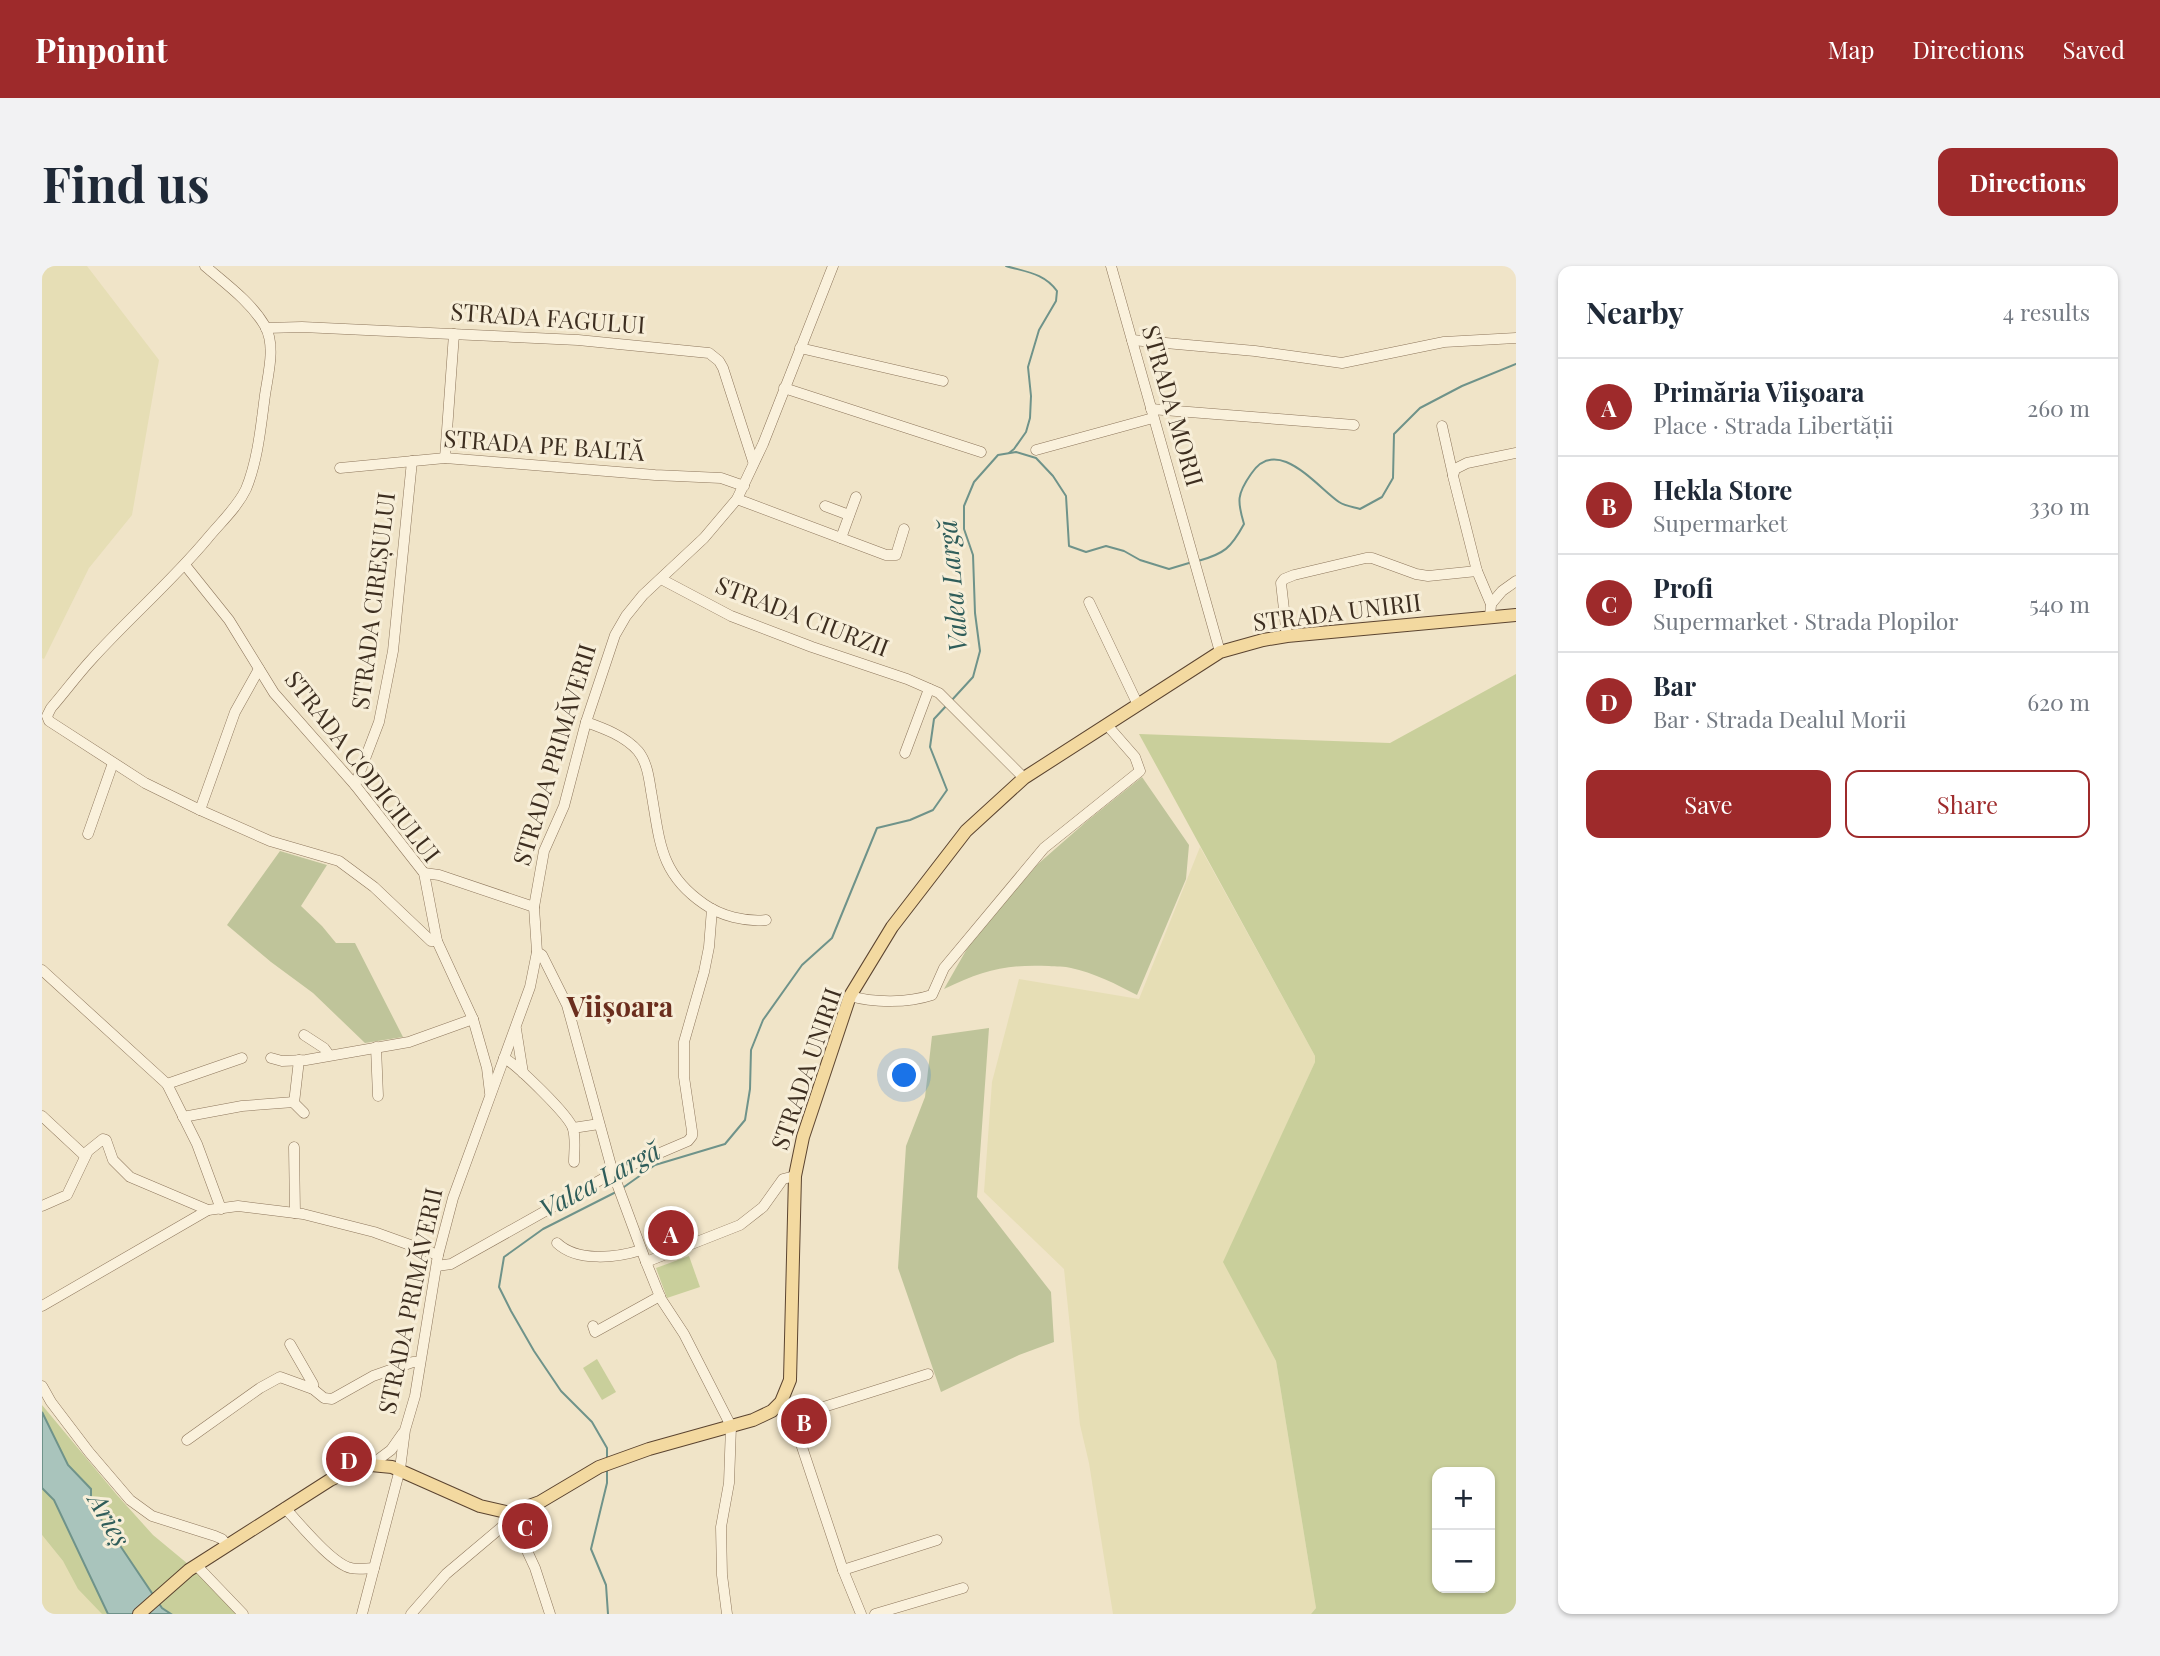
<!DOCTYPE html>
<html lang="en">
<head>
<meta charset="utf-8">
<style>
  body { margin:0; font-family:"Playfair Display",serif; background:#f2f2f3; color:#1f2937 }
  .controls { position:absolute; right:21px; bottom:21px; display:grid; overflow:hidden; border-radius:14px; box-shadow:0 2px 5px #0004 }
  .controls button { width:63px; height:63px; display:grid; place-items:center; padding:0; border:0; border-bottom:2px solid #e0e1e3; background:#fff; color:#1f2937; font:35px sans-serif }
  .you { position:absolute; left:863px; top:810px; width:24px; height:24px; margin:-18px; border:5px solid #fff; border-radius:50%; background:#1a73e8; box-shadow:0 0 0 10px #1a73e833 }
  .badge { display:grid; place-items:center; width:46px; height:46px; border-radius:50%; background:#9e2a2b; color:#fff; font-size:23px; font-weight:700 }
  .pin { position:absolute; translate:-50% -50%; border:4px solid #fff; box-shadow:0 2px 7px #0006 }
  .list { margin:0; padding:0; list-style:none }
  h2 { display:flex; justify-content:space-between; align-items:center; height:91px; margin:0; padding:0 28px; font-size:30px }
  h2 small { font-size:23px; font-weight:400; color:#747a83 }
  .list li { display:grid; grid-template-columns:46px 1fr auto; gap:21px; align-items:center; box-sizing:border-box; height:98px; padding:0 28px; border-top:2px solid #e0e1e3 }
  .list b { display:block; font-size:26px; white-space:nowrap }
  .list p { margin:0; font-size:23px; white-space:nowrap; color:#747a83 }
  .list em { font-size:23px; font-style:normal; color:#747a83 }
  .actions { display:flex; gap:14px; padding:21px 28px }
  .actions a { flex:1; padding:16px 0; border:2px solid #9e2a2b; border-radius:14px; text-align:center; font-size:24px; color:#9e2a2b }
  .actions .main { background:#9e2a2b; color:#fff }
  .map { position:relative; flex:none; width:1474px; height:1348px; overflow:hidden; border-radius:14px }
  header { display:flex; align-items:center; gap:42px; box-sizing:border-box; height:98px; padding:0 35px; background:#9e2a2b; color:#fff }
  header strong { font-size:33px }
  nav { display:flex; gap:38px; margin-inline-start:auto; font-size:24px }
  .intro { display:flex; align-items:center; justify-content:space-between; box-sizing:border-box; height:168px; padding:0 42px }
  h1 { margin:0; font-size:49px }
  .button { padding:18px 32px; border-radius:14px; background:#9e2a2b; color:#fff; font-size:24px; font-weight:700 }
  main { display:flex; gap:42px; padding:0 42px }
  aside { flex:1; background:#fff; border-radius:14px; box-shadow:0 2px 5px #0004 }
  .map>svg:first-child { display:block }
  .farmland { fill:#e6deb5 }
  .green { fill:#c9cf9b; fill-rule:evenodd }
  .cemetery { fill:#bfc49a }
  .water { fill:#a9c4bc; stroke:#6f938a; stroke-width:2 }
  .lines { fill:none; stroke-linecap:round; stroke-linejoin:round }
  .stream { stroke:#6f938a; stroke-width:2 }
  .minor-casing { stroke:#8d765c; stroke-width:11 }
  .major-casing { stroke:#5b4430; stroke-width:14 }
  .minor { stroke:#faf1dc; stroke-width:10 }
  .major { stroke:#f3d9a0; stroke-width:12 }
  .labels { text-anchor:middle; stroke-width:6; stroke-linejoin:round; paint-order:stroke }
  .street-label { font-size:24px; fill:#3d2e20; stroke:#f7eed8 }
  .water-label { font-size:26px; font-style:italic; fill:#2f5d5a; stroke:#f7eed8 }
  .quarter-label { font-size:28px; font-weight:bold; fill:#6b2e1e; stroke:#f7eed8 }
</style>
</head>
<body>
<header>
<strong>Pinpoint</strong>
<nav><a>Map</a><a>Directions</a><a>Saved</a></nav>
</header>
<div class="intro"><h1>Find us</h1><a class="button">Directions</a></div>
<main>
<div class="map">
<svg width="1474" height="1348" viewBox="0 0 1474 1348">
  <rect width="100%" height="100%" fill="#f0e4c8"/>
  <g class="farmland">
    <polygon points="0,0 45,0 117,94 90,249 47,302 2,393 0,392"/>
    <polygon points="1158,581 1273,790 1273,796 1182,996 1234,1095 1274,1342 1269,1348 1071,1348 1047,1197 1038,1159 1022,1003 942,926 950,816 977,713 1097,733"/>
    <polygon points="0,1269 21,1295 61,1348 0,1348"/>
  </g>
  <g class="green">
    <path d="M1474,408V1348H1269L1274,1342L1234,1095L1181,996L1273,796V790L1097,468L1348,477ZM1395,1206H1448V1322H1395Z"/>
    <polygon points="647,990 658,1021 625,1032 614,1002"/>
    <polygon points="555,1093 574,1126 560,1134 541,1102"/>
    <polygon points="0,1139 75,1229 111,1269 158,1308 200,1348 129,1348 120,1342 75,1275 64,1262 49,1235 49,1223 26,1199 0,1146"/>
    <polygon points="0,1222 12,1234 66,1348 60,1348 36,1323 21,1295 0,1269"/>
  </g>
  <g class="cemetery">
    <path d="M1100,511L1147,579L1144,613L1095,729C1076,719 1050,706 1029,702C1023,700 1014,701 1007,700C964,698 941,704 902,723L930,674L996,598L1045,555Z"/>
    <polygon points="238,585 285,599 259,640 280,660 294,677 313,677 361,771 323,777 271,727 229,696 185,659"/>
    <polygon points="947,762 935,931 1009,1026 1012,1076 977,1089 899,1126 856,1002 864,880 883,831 890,770"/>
  </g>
  <polygon class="water" points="0,1146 26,1199 49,1223 49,1235 64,1262 75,1275 120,1342 129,1348 66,1348 12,1234 0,1222"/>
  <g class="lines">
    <g class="stream">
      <path d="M964,0C984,6 1002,7 1015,25L1014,35L997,64L986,101L989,130L988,152L984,166L972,183L967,187"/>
      <path d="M1156,295C1182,288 1189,282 1202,258C1195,235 1195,228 1209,208C1235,168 1275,221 1297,236C1303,240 1311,241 1318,243L1340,231L1351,212L1352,168L1378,142L1420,120L1474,98"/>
      <polyline points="909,435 931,411 938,385 933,347 931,289 922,263 922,240 932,216 956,189 974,186 994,192 1011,210 1024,230 1027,280 1044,286 1064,280 1082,285 1098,294 1127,303 1147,297"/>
      <polyline points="582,921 613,899 683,878 703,854 708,823 709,784 721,754 760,699 790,672 835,562 868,554 891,544 905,524 888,481 892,453 905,439"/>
      <polyline points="565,1191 565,1182 550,1156 519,1125 492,1085 469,1045 457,1021 462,991 501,963 574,926"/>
      <polyline points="565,1204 565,1217 549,1283 564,1319 566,1348"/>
    </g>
    <g class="minor-casing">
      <g id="minor">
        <path d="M163,0C184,18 209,36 223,60C234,80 226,108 223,129C219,159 216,194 204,223C195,242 178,257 165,273C129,316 87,352 50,393C36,408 23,426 9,442L5,450L7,455L103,517L158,544L228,575L297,595L332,621L389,675H395"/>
        <polyline points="1069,0 1178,386"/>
        <polyline points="224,62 260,61 536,74 667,87 677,95 681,102 711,195"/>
        <polyline points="1090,74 1213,85 1300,97 1402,76 1474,72"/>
        <polyline points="758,82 901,115"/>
        <polyline points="742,122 939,186"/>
        <polyline points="1109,143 1312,159"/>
        <polyline points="1400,160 1411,209"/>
        <polyline points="994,184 1111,152"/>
        <polyline points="403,192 412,68"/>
        <polyline points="298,202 403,192 613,209 679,212 702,220"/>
        <polyline points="695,233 844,289 854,289 862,263"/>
        <polyline points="783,240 807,249"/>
        <polyline points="799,272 814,231"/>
        <polyline points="143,299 187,354 232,427 313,519 382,607 395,675 431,753 445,802 448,827"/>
        <polyline points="619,313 689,350 770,381 865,413 897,427 982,512"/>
        <polyline points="1047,336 1096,439"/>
        <polyline points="1449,338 1460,325 1474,315"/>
        <polyline points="1448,351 1449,338 1435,305 1411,210 1413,203 1425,197 1474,187"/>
        <polyline points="1245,370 1239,317 1242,313 1252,309 1324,292 1330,292 1374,308 1386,310 1435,305"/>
        <path d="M544,456C561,462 583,470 596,485C605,496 607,512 609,525C618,575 617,607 662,638C679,650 703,656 724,654"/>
        <polyline points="863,487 887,423"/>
        <polyline points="313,519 337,456 351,385 370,195"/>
        <polyline points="158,544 193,446 217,403"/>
        <polyline points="46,568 71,497"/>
        <polyline points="382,607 397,609 492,641"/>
        <polyline points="495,686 500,689 525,739 571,907 604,996 619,1033 642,1068 689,1160 687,1217 679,1261 680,1309 685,1348"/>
        <polyline points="0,704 125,818 155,878 179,943"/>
        <path d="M808,730C832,737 866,737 890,729L902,702L1002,582L1098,505L1093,491L1065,459"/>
        <polyline points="474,763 481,807"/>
        <polyline points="262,769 282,782 287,789"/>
        <polyline points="334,781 336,830"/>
        <polyline points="229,792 240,795 264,794 367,776 431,753"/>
        <path d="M462,792C474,798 528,850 531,863C534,873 532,886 532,896"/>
        <polyline points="257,794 252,837 262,847"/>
        <polyline points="125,818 200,792"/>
        <polyline points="0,850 43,890"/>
        <polyline points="141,851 200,840 252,836"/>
        <polyline points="531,862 557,858"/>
        <polyline points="252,881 253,947"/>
        <polyline points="0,940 25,929 46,885 61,873 64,874 71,894 88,911 166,944 196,940 261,948 332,966 396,989"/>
        <path d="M515,977C535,996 574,992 599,984"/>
        <polyline points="604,996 698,959 721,941 741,913 753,910"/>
        <polyline points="395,1000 409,998 571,907 646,875 650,870 650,865 642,811 642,776 662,706 667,681 670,643"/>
        <polyline points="0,1040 166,944"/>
        <polyline points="551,1060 553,1066 618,1030"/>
        <polyline points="248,1078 271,1118 271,1123"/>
        <polyline points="0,1120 9,1136 47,1186 88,1234 110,1250 173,1270 180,1273 184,1278"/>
        <polyline points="739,1136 750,1151 801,1304 819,1348"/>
        <polyline points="750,1151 886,1108"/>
        <polyline points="145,1174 218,1122 238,1111 271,1123 282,1132 290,1133 331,1110 371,1096 378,1096"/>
        <polyline points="329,1199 349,1184 361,1167"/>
        <path d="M243,1242C257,1257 290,1298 309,1302C317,1304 325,1302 332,1302"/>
        <polyline points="468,1248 493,1302 508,1348"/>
        <polyline points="155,1300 201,1348"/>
        <polyline points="801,1304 895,1274"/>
        <polyline points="320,1348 358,1203 363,1164 373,1130 396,989 411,932 488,721 495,686 492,641 502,585 522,540 544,456 573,369 584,350 601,329 662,272 695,233 721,178 791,0"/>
        <polyline points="369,1348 404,1308 461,1260 469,1254"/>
        <polyline points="833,1348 921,1322"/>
      </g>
    </g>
    <g class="major-casing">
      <polyline id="major" points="97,1348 147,1304 288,1214 307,1205 329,1199 350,1201 438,1240 468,1247 498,1236 557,1201 607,1183 711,1154 730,1145 739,1136 748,1114 753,910 761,871 808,730 850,661 924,565 982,512 1178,386 1221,374 1245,370 1474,349"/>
    </g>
    <use href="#minor" class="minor"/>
    <use href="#major" class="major"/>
  </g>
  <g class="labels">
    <g class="street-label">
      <text transform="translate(506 53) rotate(4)" y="8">STRADA FAGULUI</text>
      <text transform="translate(1130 140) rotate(74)" y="8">STRADA MORII</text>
      <text transform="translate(502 180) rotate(4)" y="8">STRADA PE BALTĂ</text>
      <text transform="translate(332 335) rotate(-83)" y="8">STRADA CIREȘULUI</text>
      <text transform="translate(1295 347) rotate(-7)" y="8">STRADA UNIRII</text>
      <text transform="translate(760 351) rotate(21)" y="8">STRADA CIURZII</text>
      <text transform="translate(513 489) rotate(-73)" y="8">STRADA PRIMĂVERII</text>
      <text transform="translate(320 501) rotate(52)" y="8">STRADA CODICIULUI</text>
      <text transform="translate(765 803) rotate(-71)" y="8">STRADA UNIRII</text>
      <text transform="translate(369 1035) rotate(-78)" y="8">STRADA PRIMĂVERII</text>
    </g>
    <g class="water-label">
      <text transform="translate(911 320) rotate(-95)" y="9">Valea Largă</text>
      <text transform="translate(558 914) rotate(-28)" y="9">Valea Largă</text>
      <text transform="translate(67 1254) rotate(60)" y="9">Arieș</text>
    </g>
    <g class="quarter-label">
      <text x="578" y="751">Viișoara</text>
    </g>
  </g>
</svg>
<div class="controls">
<button>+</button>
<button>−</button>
</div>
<div class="you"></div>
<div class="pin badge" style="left:629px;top:967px">A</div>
<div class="pin badge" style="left:762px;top:1155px">B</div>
<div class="pin badge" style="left:483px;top:1260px">C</div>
<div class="pin badge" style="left:307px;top:1193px">D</div>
</div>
<aside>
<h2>Nearby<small>4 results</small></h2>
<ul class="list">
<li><span class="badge">A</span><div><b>Primăria Viişoara</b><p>Place · Strada Libertății</p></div><em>260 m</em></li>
<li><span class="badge">B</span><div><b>Hekla Store</b><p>Supermarket</p></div><em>330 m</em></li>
<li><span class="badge">C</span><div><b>Profi</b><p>Supermarket · Strada Plopilor</p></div><em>540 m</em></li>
<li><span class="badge">D</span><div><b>Bar</b><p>Bar · Strada Dealul Morii</p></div><em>620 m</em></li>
</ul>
<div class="actions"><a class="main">Save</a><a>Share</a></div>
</aside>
</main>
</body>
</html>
